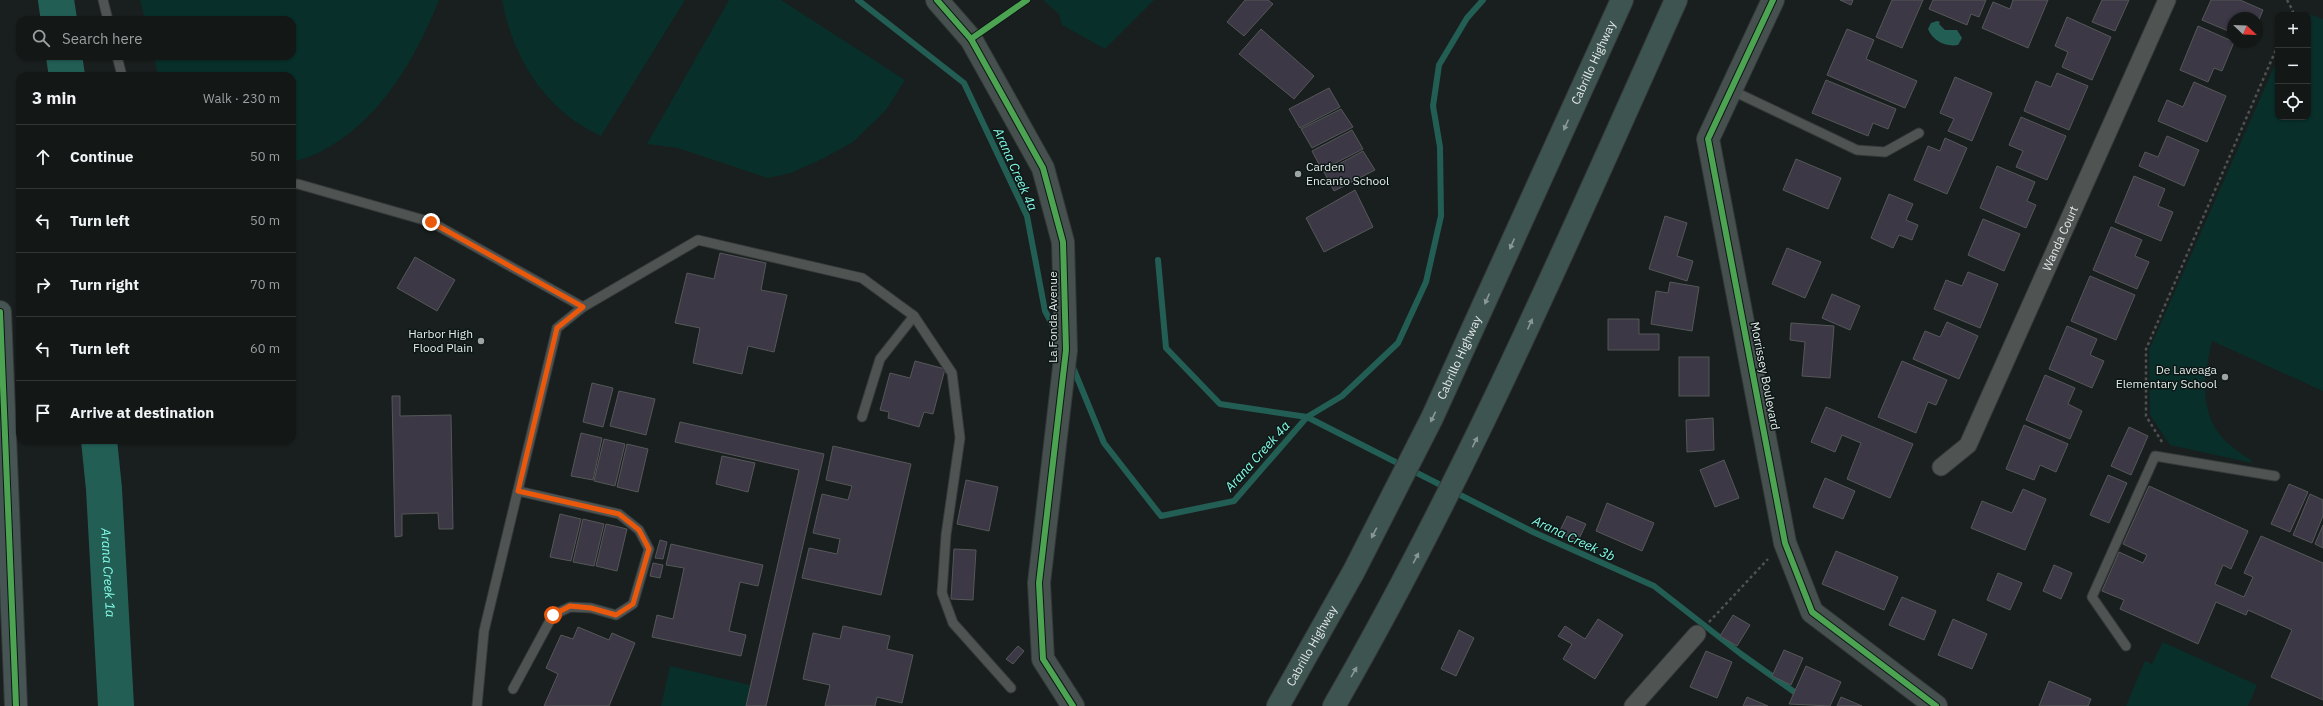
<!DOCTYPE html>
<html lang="en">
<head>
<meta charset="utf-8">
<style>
  body { margin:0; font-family:"IBM Plex Sans",sans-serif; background:#202423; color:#f1f3f6 }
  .controls { position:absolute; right:12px; top:12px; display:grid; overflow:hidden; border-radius:8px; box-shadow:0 1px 3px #0004 }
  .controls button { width:36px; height:36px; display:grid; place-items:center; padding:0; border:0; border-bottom:1px solid #323635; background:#131716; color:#f1f3f6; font:20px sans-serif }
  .compass { position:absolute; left:2227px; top:12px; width:36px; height:36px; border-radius:50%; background:#131716; box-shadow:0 1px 3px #0004; rotate:113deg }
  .stop { position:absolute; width:12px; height:12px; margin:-9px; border:3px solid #ea580c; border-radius:50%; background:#fff }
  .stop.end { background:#ea580c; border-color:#fff; box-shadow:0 1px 4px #0008 }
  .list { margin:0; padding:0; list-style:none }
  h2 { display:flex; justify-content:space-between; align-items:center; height:52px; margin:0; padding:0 16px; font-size:17px }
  h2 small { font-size:13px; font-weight:400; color:#9d9fa1 }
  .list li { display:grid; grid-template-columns:26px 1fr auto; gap:12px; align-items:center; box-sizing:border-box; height:64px; padding:0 16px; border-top:1px solid #323635 }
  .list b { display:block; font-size:15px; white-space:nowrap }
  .list em { font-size:13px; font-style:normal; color:#9d9fa1 }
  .icon { flex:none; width:22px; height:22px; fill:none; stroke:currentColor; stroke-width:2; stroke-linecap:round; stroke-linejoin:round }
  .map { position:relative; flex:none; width:2323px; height:706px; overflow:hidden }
  .search { position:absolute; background:#131716; box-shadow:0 1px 3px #0004; left:16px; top:16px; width:280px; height:44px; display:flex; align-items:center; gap:10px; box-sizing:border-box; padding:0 14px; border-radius:12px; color:#9d9fa1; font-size:15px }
  .panel { position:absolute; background:#131716; box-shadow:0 1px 3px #0004; left:16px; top:72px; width:280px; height:372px; border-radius:12px }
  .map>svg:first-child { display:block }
  .green { fill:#082f2a }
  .water { fill:#235e55 }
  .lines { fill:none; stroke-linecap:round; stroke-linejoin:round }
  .stream { stroke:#235e55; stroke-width:6 }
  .river { stroke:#235e55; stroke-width:36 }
  .building { fill:#3c3845; stroke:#555758 }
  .lane-casing { stroke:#353939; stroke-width:11 }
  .street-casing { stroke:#353939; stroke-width:19 }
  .secondary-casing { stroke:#353939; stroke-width:24 }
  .primary-casing { stroke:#353939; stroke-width:24 }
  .highway-casing { stroke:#353939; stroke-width:24 }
  .path { stroke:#4f5252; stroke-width:2.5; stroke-dasharray:3 3; stroke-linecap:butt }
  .lane { stroke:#4f5453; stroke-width:9 }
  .street { stroke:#4f5453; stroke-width:17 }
  .secondary { stroke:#46504f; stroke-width:22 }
  .primary { stroke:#465553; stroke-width:22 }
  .highway { stroke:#3e5451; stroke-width:22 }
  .cycleway-casing { stroke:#0d1816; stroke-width:8 }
  .cycleway { stroke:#4ca352; stroke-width:6 }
  .oneway { fill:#899895 }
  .route { stroke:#ea580c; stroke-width:5 }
  .poi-dot { fill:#9da4a2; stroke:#0d1816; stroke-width:1.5 }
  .labels { text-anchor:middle; stroke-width:3; stroke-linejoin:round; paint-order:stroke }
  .street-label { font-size:12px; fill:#e4ebe9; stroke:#0d1816 }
  .poi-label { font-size:12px; fill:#e4ebe9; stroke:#0d1816; text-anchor:end }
  .water-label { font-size:13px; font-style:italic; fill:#84fce8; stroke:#0d1816 }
</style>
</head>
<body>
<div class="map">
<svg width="2323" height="706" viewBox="0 0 2323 706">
  <rect width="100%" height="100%" fill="#191f1e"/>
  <g class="green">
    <path d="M140,0H439C415,60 379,123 318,153C310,157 301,159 292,162V76H158L154,56H292V20H145Z"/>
    <path d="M502,0H685L601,136C545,111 513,58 502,0Z"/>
    <polygon points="729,0 781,0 905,80 886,110 853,142 824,158 791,173 768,178 678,148 647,144"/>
    <polygon points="1043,0 1154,0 1105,49 1062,25 1059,14"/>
    <path d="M2299,11L2323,19V391L2212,341C2205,372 2198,409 2221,436C2229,446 2242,454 2252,461V463L2170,445L2150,415L2149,350L2278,58V117H2308V15H2297Z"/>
    <polygon points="2163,642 2257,685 2248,706 2126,706 2145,661 2152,664"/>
    <polygon points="670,666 750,685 746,706 661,706"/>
  </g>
  <path class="water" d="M1937,21L1940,22L1939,24L1945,30H1957L1962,38L1958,45C1945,47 1933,41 1928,29L1931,23Z"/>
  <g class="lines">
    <g class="stream">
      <polyline points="858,0 964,83 1027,216 1045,311 1058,335"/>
      <polyline points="1158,260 1166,348 1220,404 1307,417 1533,532 1654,586 1741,654 1800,696"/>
      <polyline points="1072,365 1104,443 1161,516 1234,501 1307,417 1342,396 1398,343 1426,282 1441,216 1440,147 1433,106 1439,65 1467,18 1483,0"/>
    </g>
    <g class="river">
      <polyline points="56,0 59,20"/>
      <polyline points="64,56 67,76"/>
      <path id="s1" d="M99,440L104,489L116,706"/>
    </g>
  </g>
  <g class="building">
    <polygon points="1245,0 1268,0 1273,4 1244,36 1227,22"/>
    <polygon points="1840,0 1853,0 1851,5"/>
    <polygon points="1892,0 1923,0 1902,48 1876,37"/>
    <polygon points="1933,0 1986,0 1979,17 1971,14 1967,25 1929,9"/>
    <polygon points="2013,0 2048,0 2028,48 1982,28 1993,2 2010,9"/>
    <polygon points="2102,0 2129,0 2115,31 2092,22"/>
    <polygon points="2211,0 2240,0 2263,10 2257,24 2257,18 2233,18 2233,33 2202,20"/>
    <polygon points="2067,17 2111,37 2092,80 2062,67 2068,52 2055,46"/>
    <polygon points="2198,26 2234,42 2222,71 2214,68 2208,82 2180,70"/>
    <polygon points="1261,29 1314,76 1294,99 1239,54"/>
    <polygon points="1847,29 1874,40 1866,59 1917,81 1905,108 1827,75"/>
    <polygon points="2057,73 2088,86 2069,130 2024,111 2036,81 2051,87"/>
    <polygon points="1955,77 1992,93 1972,141 1948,131 1954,119 1940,113"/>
    <polygon points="1826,80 1896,109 1888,129 1873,123 1868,136 1812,113"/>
    <polygon points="2194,82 2226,96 2207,142 2158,121 2167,100 2183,107"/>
    <polygon points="1329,88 1340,107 1300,128 1289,109"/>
    <polygon points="1341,109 1353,127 1312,148 1301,129"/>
    <polygon points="2021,117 2066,136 2047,180 2016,167 2023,151 2009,145"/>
    <polygon points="1352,130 1363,149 1322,170 1312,151"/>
    <polygon points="2167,136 2199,150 2184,186 2139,166 2145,152 2158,157"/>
    <polygon points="1945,138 1967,148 1947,194 1914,180 1928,146 1940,151"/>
    <polygon points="1363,151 1375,170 1334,191 1324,172"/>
    <polygon points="1796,159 1841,178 1828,209 1783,190"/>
    <polygon points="1997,166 2035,182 2027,201 2036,205 2026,228 1980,208"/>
    <polygon points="2134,176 2165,189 2158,206 2173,212 2161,241 2115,222"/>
    <polygon points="1355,190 1373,227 1324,252 1306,218"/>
    <polygon points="1889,194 1913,204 1906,220 1918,225 1912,240 1899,235 1893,248 1871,238"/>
    <polygon points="1665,216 1687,223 1677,256 1693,261 1687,281 1649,269"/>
    <polygon points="1983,219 2020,234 2004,271 1968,255"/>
    <polygon points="2111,227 2142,240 2135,256 2149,262 2137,289 2093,270"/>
    <polygon points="1787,248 1821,262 1805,298 1772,284"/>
    <polygon points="720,253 766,263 761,290 787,295 774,352 748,346 742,374 693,363 700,328 675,323 687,273 714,279"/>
    <polygon points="415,257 455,280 437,311 397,288"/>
    <polygon points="1968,272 1998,284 1980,328 1934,309 1946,280 1962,286"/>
    <polygon points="2090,276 2135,295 2116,340 2071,321"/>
    <polygon points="1670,282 1699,287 1692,331 1651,324 1656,291 1668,293"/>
    <polygon points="1832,294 1860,306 1850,330 1822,318"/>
    <polygon points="1608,319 1639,319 1639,334 1659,334 1659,350 1608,350"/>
    <polygon points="1947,322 1978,336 1959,379 1913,359 1925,331 1940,337"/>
    <polygon points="1791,323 1834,326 1830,378 1802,376 1805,342 1790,340"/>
    <polygon points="2067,326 2097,339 2090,355 2104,361 2092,388 2049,369"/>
    <rect x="1679" y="357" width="30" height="39"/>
    <polygon points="915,361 945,369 933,414 924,412 919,427 888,418 889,412 880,410 890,373 910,378"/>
    <polygon points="1902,361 1947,380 1936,405 1928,402 1916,433 1878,417"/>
    <polygon points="2045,375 2075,388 2068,404 2082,411 2070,439 2026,420"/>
    <polygon points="592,383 613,388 603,427 583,422"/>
    <polygon points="619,391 655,399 646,435 610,426"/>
    <polygon points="392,396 400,396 400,416 451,415 453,529 439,529 438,513 402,514 402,536 395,537"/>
    <polygon points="1826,407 1913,444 1890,498 1847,479 1861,443 1842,435 1835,452 1811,442"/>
    <polygon points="1713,418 1714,450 1687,452 1686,420"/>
    <polygon points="680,422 824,454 766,706 746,706 799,470 675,442"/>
    <polygon points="2024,425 2068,444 2056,472 2040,465 2034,480 2006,469"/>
    <polygon points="2129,427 2148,436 2131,475 2111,466"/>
    <polygon points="581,433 602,438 593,480 571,476"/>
    <polygon points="604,439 625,444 615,486 594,481"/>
    <polygon points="627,444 648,449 638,492 617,487"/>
    <polygon points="833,446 911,464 881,595 802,578 809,548 837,554 840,539 813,533 822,494 848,500 852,486 826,480"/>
    <polygon points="722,456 755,463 748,492 716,484"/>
    <polygon points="1724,460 1739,498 1715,507 1700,470"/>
    <polygon points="2108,475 2127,483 2109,523 2090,515"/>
    <polygon points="1825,478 1855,491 1843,519 1813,507"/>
    <polygon points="966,480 998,487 989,531 957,524"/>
    <polygon points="2289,484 2308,492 2290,532 2271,524"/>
    <polygon points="2149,486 2248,531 2231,569 2223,565 2215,584 2244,597 2253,577 2244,573 2261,536 2323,563 2323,700 2271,677 2292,630 2248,610 2246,615 2216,602 2198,644 2120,609 2124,600 2102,591 2119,552 2143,563 2147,555 2123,544"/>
    <polygon points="2023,489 2046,499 2025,550 1971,528 1982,501 2012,513"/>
    <polygon points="2310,494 2323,500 2323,516 2312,543 2293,535"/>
    <polygon points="1607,503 1654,523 1642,551 1596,531"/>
    <polygon points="560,514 581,519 571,561 550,557"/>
    <polygon points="1567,516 1586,524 1578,541 1559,533"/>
    <polygon points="583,519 604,524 594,566 573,562"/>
    <polygon points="606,524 627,529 617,571 596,566"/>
    <polygon points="2323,525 2323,548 2315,544"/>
    <polygon points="660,540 667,542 663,559 655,558"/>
    <polygon points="671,544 763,565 758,586 740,582 729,631 746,635 741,656 652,637 657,615 673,619 684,568 666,565"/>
    <polygon points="954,549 976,550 973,600 951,599"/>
    <polygon points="1836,551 1898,577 1884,610 1822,584"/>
    <polygon points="653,563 663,565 660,578 650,576"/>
    <polygon points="2054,565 2072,573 2061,599 2043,591"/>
    <polygon points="1998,573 2022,583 2010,610 1987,600"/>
    <polygon points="1902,597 1936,611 1924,640 1889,625"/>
    <polygon points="1733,615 1750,625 1737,646 1720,636"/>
    <polygon points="1598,619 1623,635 1595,679 1563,659 1572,644 1558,636 1565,626 1585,639"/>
    <polygon points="1953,619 1987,634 1972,669 1938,655"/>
    <polygon points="843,626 890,636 887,649 913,655 902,703 877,697 875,706 825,706 830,685 803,679 813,633 840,639"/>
    <polygon points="578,627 609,640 612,633 635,643 609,706 544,706 558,674 546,668 561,635 573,639"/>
    <polygon points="1459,630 1474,638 1456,676 1441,669"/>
    <polygon points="1018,646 1024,651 1013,664 1006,659"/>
    <polygon points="1784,650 1803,658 1791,685 1772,676"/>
    <polygon points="1706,651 1732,662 1717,698 1690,687"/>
    <polygon points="1806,666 1841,682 1830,706 1789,704"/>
    <polygon points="2049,681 2091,699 2088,706 2039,706"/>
    <polygon points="1747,697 1768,706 1743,706"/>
    <polygon points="1841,697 1862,706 1837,706"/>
  </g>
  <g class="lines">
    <g class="lane-casing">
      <g id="lane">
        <polyline points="103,0 108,20"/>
        <polyline points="117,56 122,76"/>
        <polyline points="1731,90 1857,150 1885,152 1919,133"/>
        <polyline points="292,184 298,184 431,222 583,307"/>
        <polyline points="862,417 880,359 914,316"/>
        <polyline points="2126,646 2092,597 2155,456 2275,476"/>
        <polyline points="513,689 553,615 570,607 591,608 616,615 633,604 649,549 639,530 619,514 518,491"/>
        <polyline points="477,706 484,631 557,328 583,307 698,240 862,278 914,316 952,373 960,438 946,535 942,593 953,623 1011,688"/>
      </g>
    </g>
    <g class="street-casing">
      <g id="street">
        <path id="s2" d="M1941,467L1968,445L2167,0"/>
        <polyline points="1633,706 1697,634"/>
      </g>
    </g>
    <g class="secondary-casing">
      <g id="secondary">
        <polyline points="937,0 971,39 1043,168 1063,242 1066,350 1039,583 1043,659 1073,706"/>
        <polyline points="1773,0 1708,139 1785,543 1812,612 1936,706"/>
      </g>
    </g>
    <g class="primary-casing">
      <polyline id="primary" points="0,312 16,706"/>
    </g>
    <g class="highway-casing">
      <g id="highway">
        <path id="s3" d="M1278,706L1354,571L1432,418L1622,0"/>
        <path d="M1334,706C1465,479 1569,239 1676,0"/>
      </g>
    </g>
    <g class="path">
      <polyline points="2287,0 2293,11 2291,15"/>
      <polyline points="988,27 1027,0"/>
      <polyline points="2162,442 2146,416 2146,349 2278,45"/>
      <polyline points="1709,622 1768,559"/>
    </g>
    <use href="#lane" class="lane"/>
    <use href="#street" class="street"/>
    <use href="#secondary" class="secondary"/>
    <use href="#primary" class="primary"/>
    <use href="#highway" class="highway"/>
    <g class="cycleway-casing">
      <g id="cycleway">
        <polyline points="937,0 971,39 1043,168 1063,242 1066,350 1039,583 1043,659 1073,706"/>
        <polyline points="1773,0 1708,139 1785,543 1812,612 1936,706"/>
        <polyline points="971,39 1027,0"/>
        <polyline points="0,312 16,706"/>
      </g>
    </g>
    <use href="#cycleway" class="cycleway"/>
  </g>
  <defs><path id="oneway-solid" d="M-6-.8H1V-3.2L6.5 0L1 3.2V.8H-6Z"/></defs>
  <g class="oneway">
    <use href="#oneway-solid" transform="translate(1566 125) rotate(114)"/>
    <use href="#oneway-solid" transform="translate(1512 244) rotate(114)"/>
    <use href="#oneway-solid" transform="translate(1487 299) rotate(114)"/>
    <use href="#oneway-solid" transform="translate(1530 324) rotate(-66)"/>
    <use href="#oneway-solid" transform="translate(1433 417) rotate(116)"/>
    <use href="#oneway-solid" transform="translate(1475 442) rotate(-64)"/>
    <use href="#oneway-solid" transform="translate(1374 533) rotate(118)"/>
    <use href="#oneway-solid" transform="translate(1416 558) rotate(-62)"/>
    <use href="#oneway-solid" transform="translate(1354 672) rotate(-60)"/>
  </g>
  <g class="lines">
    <polyline class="route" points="431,222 583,307 557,328 518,491 619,514 639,530 649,549 633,604 616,615 591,608 570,606 553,615"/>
  </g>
  <g class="poi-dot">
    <circle cx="1298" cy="174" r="4"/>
    <circle cx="481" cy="341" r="4"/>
    <circle cx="2225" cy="377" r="4"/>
  </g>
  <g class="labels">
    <g class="street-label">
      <text dy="4" stroke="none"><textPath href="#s3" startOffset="717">Cabrillo Highway</textPath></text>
      <text dy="4" stroke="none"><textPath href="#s2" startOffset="261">Wanda Court</textPath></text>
      <text transform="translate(1053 317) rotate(-90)" y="4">La Fonda Avenue</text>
      <text dy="4" stroke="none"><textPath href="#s3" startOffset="393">Cabrillo Highway</textPath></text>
      <text transform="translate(1765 376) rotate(79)" y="4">Morrissey Boulevard</text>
      <text dy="4" stroke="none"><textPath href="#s3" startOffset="69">Cabrillo Highway</textPath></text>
    </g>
    <g class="poi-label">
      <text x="1306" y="171" text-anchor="start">Carden<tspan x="1306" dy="14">Encanto School</tspan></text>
      <text x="473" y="338">Harbor High<tspan x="473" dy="14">Flood Plain</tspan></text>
      <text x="2217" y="374">De Laveaga<tspan x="2217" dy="14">Elementary School</tspan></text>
    </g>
    <g class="water-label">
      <text transform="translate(1016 169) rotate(66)" y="5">Arana Creek 4a</text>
      <text transform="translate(1257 456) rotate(-48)" y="5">Arana Creek 4a</text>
      <text transform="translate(1574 538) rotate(25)" y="5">Arana Creek 3b</text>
      <text dy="5" stroke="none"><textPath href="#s1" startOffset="133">Arana Creek 1a</textPath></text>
    </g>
  </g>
</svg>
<div class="controls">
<button>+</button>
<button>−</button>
<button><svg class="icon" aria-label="locate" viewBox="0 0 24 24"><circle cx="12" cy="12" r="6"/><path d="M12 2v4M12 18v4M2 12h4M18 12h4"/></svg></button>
</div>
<svg class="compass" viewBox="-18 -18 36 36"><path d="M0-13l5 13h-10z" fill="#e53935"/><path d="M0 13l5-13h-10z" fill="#9d9fa1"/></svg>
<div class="stop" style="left:553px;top:615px"></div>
<div class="stop end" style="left:431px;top:222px"></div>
<div class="search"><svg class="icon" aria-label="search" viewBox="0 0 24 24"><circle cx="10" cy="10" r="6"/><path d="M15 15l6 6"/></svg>Search here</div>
<section class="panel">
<h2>3 min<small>Walk · 230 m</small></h2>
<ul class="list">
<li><svg class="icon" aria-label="ahead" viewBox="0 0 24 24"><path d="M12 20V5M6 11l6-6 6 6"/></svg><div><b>Continue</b></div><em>50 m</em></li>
<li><svg class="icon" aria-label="left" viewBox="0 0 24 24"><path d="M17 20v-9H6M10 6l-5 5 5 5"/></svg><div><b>Turn left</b></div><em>50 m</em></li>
<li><svg class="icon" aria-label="right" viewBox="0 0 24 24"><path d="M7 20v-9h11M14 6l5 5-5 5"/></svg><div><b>Turn right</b></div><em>70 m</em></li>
<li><svg class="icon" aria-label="left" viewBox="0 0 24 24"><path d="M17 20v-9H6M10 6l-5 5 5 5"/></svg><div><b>Turn left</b></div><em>60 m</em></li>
<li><svg class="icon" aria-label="arrive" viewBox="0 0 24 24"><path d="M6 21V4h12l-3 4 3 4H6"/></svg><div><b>Arrive at destination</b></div></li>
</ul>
</section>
</div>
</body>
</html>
